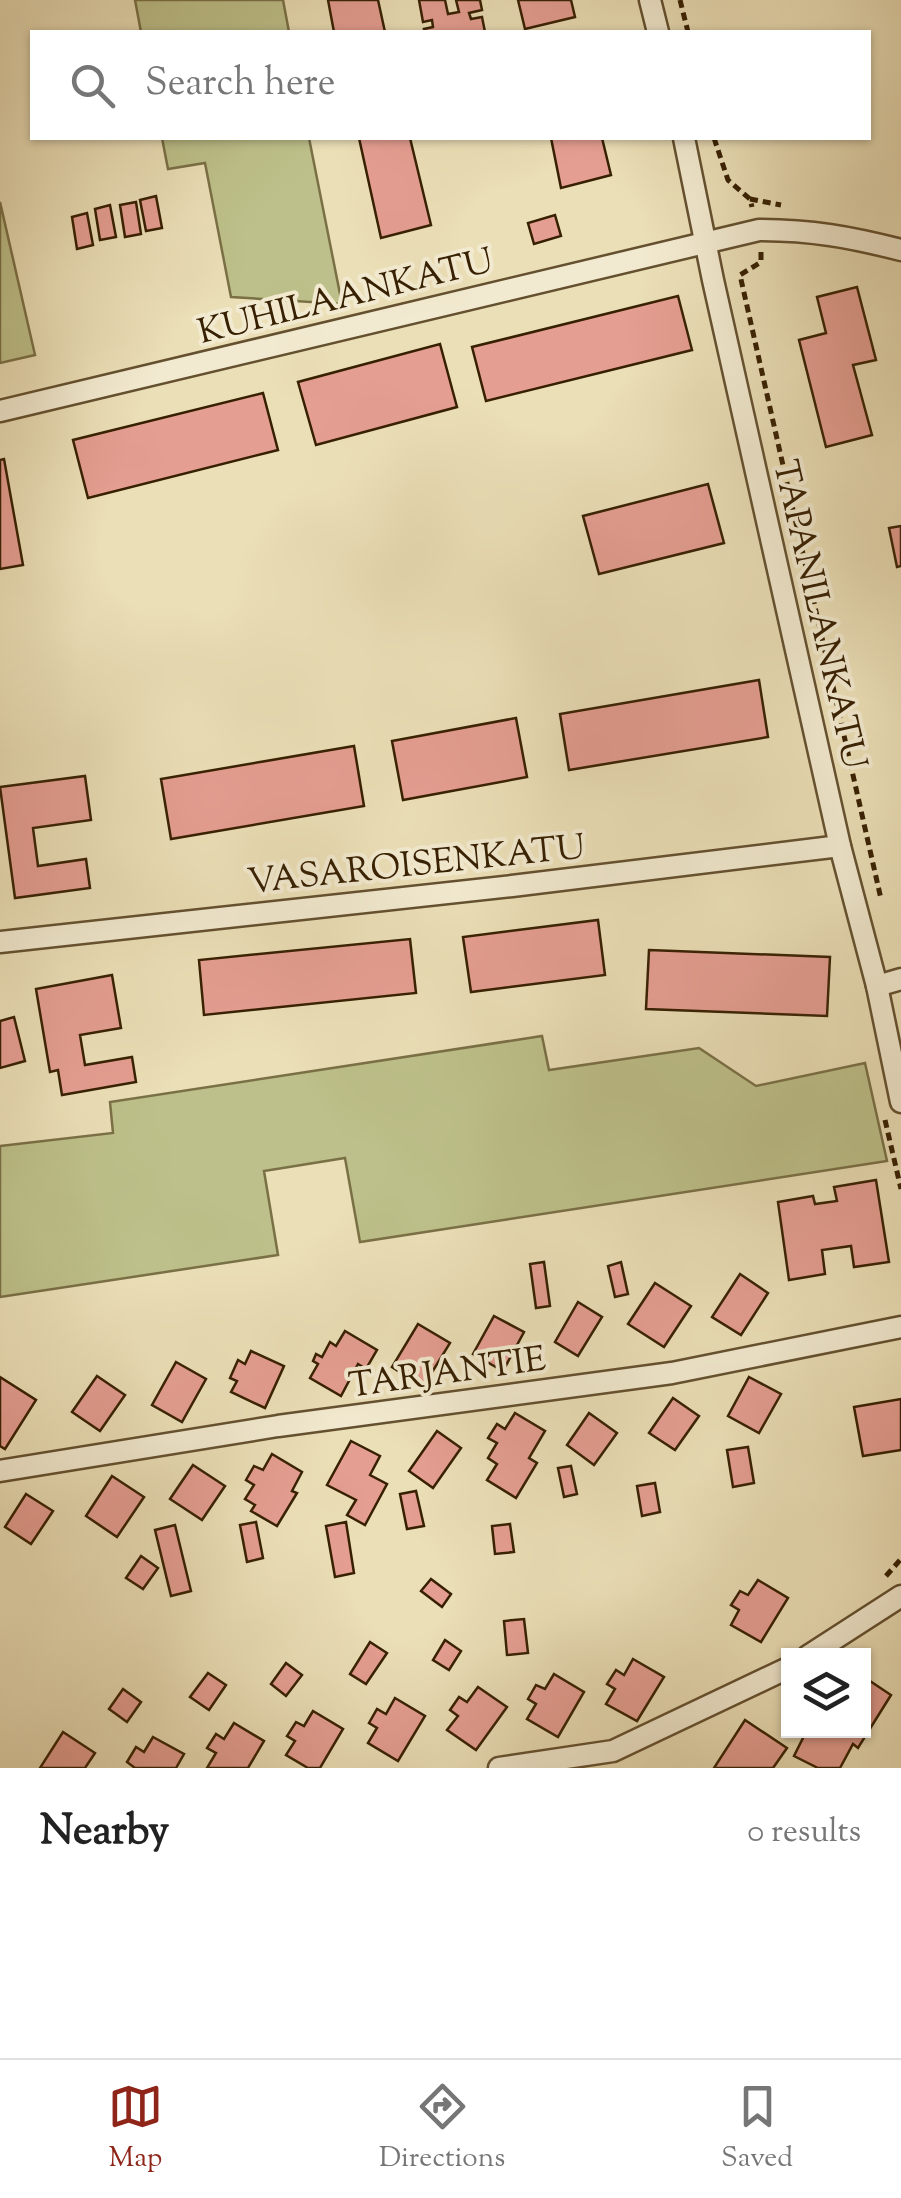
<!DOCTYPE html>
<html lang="en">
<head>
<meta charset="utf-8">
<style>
  body { margin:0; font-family:"Sorts Mill Goudy",serif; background:#f2f2f2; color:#222 }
  .controls { position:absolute; right:30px; bottom:30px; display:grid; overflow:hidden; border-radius:0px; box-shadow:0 2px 8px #0004 }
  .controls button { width:90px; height:90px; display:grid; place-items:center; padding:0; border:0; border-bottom:2px solid #e0e0e0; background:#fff; color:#222; font:50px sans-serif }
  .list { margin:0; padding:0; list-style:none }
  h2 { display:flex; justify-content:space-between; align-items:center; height:130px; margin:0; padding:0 40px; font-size:42px }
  h2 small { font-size:32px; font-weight:400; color:#767676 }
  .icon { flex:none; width:55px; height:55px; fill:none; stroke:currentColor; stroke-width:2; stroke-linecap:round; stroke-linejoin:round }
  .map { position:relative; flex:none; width:901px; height:1768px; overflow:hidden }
  .search { position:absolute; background:#fff; box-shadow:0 2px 8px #0004; left:30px; right:30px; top:30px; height:110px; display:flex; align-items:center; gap:25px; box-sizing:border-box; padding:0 35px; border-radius:0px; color:#767676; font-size:38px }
  .sheet { height:290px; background:#fff }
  nav { display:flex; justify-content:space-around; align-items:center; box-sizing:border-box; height:140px; border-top:2px solid #e0e0e0; background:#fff; font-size:28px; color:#767676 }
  nav a { display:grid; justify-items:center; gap:5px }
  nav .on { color:#8f2418 }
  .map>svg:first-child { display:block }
  .green { fill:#bdc08a; stroke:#7a7046; stroke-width:2.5 }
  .building { fill:#e59e92; stroke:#372002; stroke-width:2.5 }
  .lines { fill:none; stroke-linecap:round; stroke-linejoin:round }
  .minor-casing { stroke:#64502f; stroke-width:25 }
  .path { stroke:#372002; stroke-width:5; stroke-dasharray:8 5; stroke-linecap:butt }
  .minor { stroke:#f2ead0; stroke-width:20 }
  .labels { text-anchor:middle; stroke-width:8; stroke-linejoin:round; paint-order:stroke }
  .street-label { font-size:35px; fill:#372002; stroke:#f2ead0 }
</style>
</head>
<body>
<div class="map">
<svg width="901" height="1768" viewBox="0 0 901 1768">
  <rect width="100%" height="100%" fill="#ebdfb7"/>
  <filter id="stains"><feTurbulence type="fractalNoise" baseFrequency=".002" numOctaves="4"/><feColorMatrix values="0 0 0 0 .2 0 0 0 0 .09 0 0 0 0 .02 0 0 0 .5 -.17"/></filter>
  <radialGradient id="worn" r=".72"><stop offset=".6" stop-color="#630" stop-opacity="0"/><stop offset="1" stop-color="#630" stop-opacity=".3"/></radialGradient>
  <g class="green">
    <polygon points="135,0 283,0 289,32 141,32"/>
    <polygon points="162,138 309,138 342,304 231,297 205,163 168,169"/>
    <polygon points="0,202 35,355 0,363"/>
    <polygon points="542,1036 549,1070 699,1048 756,1086 865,1063 887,1161 360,1242 345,1158 264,1171 278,1255 0,1297 0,1146 113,1133 110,1102"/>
  </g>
  <g class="building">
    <polygon points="328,0 378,0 385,32 334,32"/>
    <polygon points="419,0 445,0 448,14 459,12 456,0 480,0 482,10 469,13 471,19 482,17 485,32 425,32 424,29 433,27 432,20 423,22"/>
    <polygon points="518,0 571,0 575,17 525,29"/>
    <polygon points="359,138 410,138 431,225 381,238"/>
    <polygon points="551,138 602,138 611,175 561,188"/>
    <polygon points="156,196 162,228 146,231 140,200"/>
    <polygon points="136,202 141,234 125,237 120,205"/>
    <polygon points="110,205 116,237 100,240 95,209"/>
    <polygon points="87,213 93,245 77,249 72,217"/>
    <polygon points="555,215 561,236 534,244 528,223"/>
    <polygon points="857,287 876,360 853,365 872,435 826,447 799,340 826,333 817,297"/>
    <polygon points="678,296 692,350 486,401 472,347"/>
    <polygon points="440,344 457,407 316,445 298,382"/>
    <polygon points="263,393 278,450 88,498 73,440"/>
    <polygon points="4,459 23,565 0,569 0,460"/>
    <polygon points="708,484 724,543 599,574 583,516"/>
    <polygon points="901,526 901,566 897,567 889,528"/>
    <polygon points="759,680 768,737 569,770 560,714"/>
    <polygon points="516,718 527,777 403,800 392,741"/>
    <polygon points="354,746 364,806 171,839 161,779"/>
    <polygon points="85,776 91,820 33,828 38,866 86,859 90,888 15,898 0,787"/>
    <polygon points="598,920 605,975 471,992 463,937"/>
    <polygon points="410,939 416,993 204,1015 199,960"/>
    <polygon points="649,950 830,957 827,1016 646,1009"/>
    <polygon points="112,975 121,1028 80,1035 85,1065 132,1057 136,1082 62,1095 58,1070 50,1072 36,989"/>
    <polygon points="14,1017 25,1061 0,1068 0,1021"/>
    <polygon points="876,1180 889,1262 854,1267 851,1246 822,1250 825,1274 789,1280 778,1202 813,1196 815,1204 837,1201 834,1187"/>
    <polygon points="544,1262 550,1306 536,1308 530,1264"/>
    <polygon points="621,1262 628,1294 615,1297 608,1266"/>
    <polygon points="740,1274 768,1293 741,1335 712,1317"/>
    <polygon points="655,1283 691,1306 664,1347 628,1324"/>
    <polygon points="578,1302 602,1317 578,1356 555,1342"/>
    <polygon points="494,1316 524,1332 503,1371 473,1354"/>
    <polygon points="418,1324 450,1343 423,1387 392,1367"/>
    <polygon points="345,1331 377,1350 366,1369 358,1364 341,1396 310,1378 318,1364 313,1361 316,1354 322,1357 330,1342 336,1346"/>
    <polygon points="251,1351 284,1366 265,1408 231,1392 237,1381 230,1378 238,1360 245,1364"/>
    <polygon points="176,1362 206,1379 182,1422 152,1405"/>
    <polygon points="97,1376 125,1395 100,1431 72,1412"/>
    <polygon points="0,1377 36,1400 5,1449 0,1446"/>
    <polygon points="749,1377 781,1394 759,1433 728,1416"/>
    <polygon points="673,1398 699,1416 675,1450 649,1433"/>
    <polygon points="901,1399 901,1450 863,1456 854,1407"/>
    <polygon points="515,1413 545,1431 529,1458 537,1463 516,1498 487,1480 497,1464 488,1458 497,1443 488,1438 497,1424 505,1429"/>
    <polygon points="589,1413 617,1433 594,1465 567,1445"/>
    <polygon points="437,1431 461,1448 433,1488 409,1471"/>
    <polygon points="351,1441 380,1456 370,1475 387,1484 365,1525 347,1515 356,1500 327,1485"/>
    <polygon points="748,1447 754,1483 733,1487 727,1450"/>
    <polygon points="272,1454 302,1472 292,1491 297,1493 277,1526 251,1511 255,1505 245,1499 254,1485 246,1480 254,1466 263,1470"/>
    <polygon points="193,1465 225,1486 202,1520 170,1499"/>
    <polygon points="571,1466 577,1494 564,1497 558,1468"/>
    <polygon points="112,1476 144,1497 117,1537 86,1516"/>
    <polygon points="655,1483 660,1512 642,1516 637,1486"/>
    <polygon points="416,1491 424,1526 407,1529 400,1494"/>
    <polygon points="26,1494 53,1511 31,1544 5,1527"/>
    <polygon points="256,1522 263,1558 247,1562 240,1525"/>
    <polygon points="346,1522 354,1573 335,1577 326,1526"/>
    <polygon points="510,1524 514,1552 495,1554 492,1526"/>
    <polygon points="175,1525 191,1591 171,1596 155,1530"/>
    <polygon points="141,1556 158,1568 143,1589 126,1578"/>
    <polygon points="431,1579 451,1594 442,1607 421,1591"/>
    <polygon points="758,1580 788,1598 761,1642 731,1625 739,1610 731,1605 740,1591 748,1595"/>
    <polygon points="524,1619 528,1653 507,1655 504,1621"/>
    <polygon points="445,1640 461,1651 449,1670 433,1660"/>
    <polygon points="370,1642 387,1653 366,1684 350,1674"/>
    <polygon points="633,1659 664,1677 637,1721 606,1704 615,1689 607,1684 616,1670 624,1675"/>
    <polygon points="286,1663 302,1675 286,1696 271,1684"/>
    <polygon points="208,1673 226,1685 209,1710 190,1697"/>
    <polygon points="554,1674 584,1692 558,1737 527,1719 536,1704 528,1699 536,1685 545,1689"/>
    <polygon points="864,1677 891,1695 858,1748 853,1744 840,1768 818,1768 794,1756 807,1730 864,1730"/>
    <polygon points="478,1687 507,1707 476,1750 447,1730 458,1716 450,1710 459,1697 467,1702"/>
    <polygon points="123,1689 141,1702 127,1722 109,1709"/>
    <polygon points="395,1698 425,1716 398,1761 368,1743 377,1728 369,1723 377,1709 386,1714"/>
    <polygon points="313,1711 343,1729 320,1768 308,1768 286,1755 295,1741 287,1736 296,1722 304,1726"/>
    <polygon points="745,1720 787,1748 773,1768 714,1768"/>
    <polygon points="234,1723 264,1741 248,1768 207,1768 216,1753 207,1748 216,1734 224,1739"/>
    <polygon points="63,1732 95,1753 85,1768 40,1768"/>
    <polygon points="153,1737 184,1754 176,1768 135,1768 127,1762 136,1747 144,1752"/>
  </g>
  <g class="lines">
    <g class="minor-casing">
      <g id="minor">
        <polyline points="650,0 658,32"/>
        <polyline points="684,138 713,280 840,846 877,986 901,1102"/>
        <path d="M0,411L759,230C811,230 850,237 901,250"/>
        <polyline points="0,942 512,886 840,846"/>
        <polyline points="877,986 901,979"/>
        <polyline points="0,1471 278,1426 672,1373 901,1327"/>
        <polyline points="808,1656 901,1596"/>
        <polyline points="499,1768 613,1751 788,1668"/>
      </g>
    </g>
    <g class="path">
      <polyline points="680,0 688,32"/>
      <polyline points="714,138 728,180 750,199 752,207"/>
      <polyline points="750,199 781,205"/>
      <polyline points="761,252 761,262 740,275 881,899"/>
      <polyline points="885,1120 901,1189"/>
      <polyline points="886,1576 901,1559"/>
    </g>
    <use href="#minor" class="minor"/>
  </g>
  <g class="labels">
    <g class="street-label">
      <text transform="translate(345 295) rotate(-14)" y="12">KUHILAANKATU</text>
      <text transform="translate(821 614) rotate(77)" y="12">TAPANILANKATU</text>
      <text transform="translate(416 863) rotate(-6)" y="12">VASAROISENKATU</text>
      <text transform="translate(447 1371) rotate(-8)" y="12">TARJANTIE</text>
    </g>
  </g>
  <rect width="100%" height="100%" filter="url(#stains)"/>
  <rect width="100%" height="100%" fill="url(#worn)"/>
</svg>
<div class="controls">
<button><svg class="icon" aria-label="layers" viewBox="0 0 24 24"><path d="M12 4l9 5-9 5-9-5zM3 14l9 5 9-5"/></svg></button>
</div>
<div class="search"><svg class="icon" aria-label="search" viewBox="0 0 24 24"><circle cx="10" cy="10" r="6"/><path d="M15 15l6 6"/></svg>Search here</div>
</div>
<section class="sheet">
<h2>Nearby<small>0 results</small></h2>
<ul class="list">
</ul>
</section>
<nav>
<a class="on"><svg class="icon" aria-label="map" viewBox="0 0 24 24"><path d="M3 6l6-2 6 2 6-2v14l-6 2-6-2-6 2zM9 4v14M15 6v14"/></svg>Map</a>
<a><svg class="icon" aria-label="directions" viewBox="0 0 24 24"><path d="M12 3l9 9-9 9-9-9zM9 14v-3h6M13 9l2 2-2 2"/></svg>Directions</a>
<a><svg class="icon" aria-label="saved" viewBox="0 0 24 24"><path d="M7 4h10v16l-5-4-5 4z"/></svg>Saved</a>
</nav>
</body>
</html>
